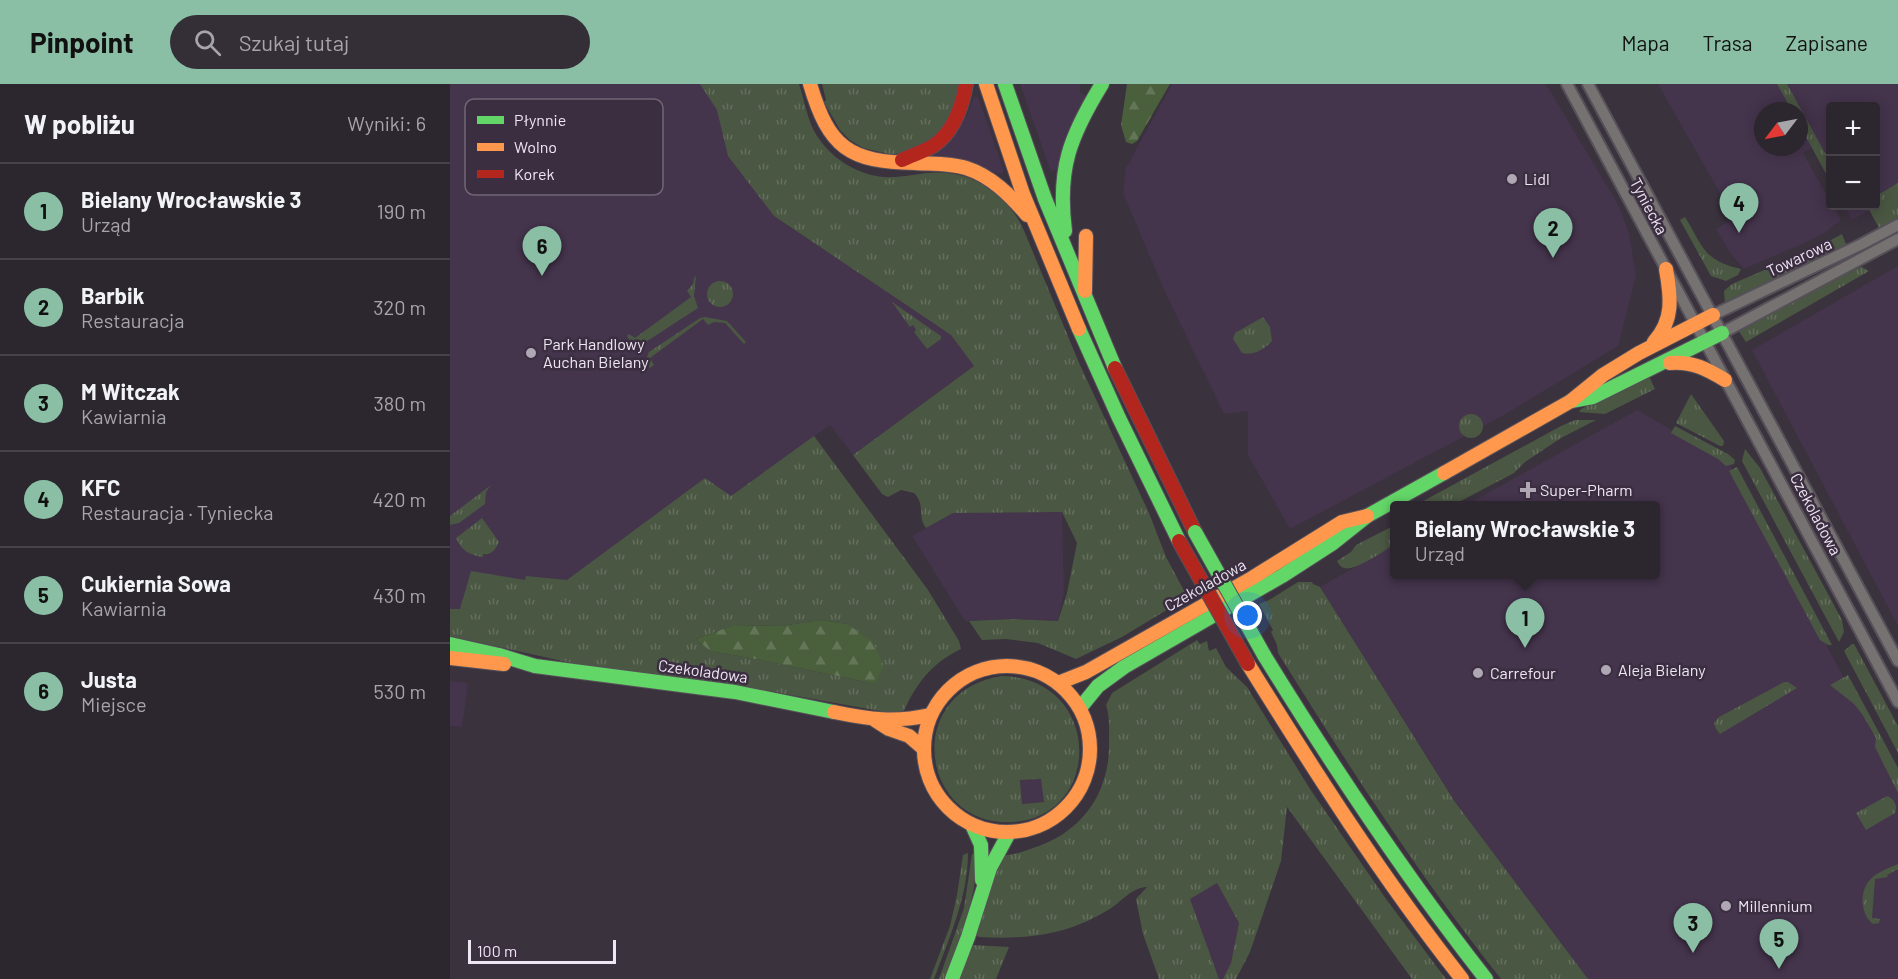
<!DOCTYPE html>
<html lang="pl">
<head>
<meta charset="utf-8">
<style>
  body { margin:0; font-family:Barlow,sans-serif; background:#342e36; color:#f1f3f6 }
  .controls { position:absolute; right:18px; top:18px; display:grid; overflow:hidden; border-radius:6px; box-shadow:0 3px 15px #0003 }
  .controls button { width:54px; height:54px; display:grid; place-items:center; padding:0; border:0; border-bottom:2px solid #48434a; background:#2c262e; color:#f1f3f6; font:30px sans-serif }
  .compass { position:absolute; left:1304px; top:18px; width:54px; height:54px; border-radius:50%; background:#2c262e; box-shadow:0 3px 15px #0003; rotate:238deg }
  .scale { position:absolute; left:18px; bottom:15px; width:148px; box-sizing:border-box; padding-left:6px; border:3px solid #eee6f3; border-top:0; font-size:16px; line-height:21px; white-space:nowrap; color:#eee6f3; -webkit-text-stroke:4px #3b2e41; paint-order:stroke }
  .you { position:absolute; left:798px; top:532px; width:21px; height:21px; margin:-15px; border:4px solid #fff; border-radius:50%; background:#1a73e8; box-shadow:0 0 0 9px #1a73e833 }
  .badge { display:grid; place-items:center; width:39px; height:39px; border-radius:50%; background:#8abfa5; color:#111; font-size:20px; font-weight:700 }
  .pin { position:absolute; translate:-50% -50px; filter:drop-shadow(0 2px 3px #0008) }
  .pin::after { content:''; position:absolute; top:32px; width:21px; height:18px; background:inherit; clip-path:polygon(0 0,100% 0,50% 100%) }
  .popup { position:absolute; left:940px; top:417px; width:270px; height:78px; box-sizing:border-box; display:grid; place-content:center; border-radius:6px; background:#2c262e; filter:drop-shadow(0 2px 4px #0005); font-size:20px; white-space:nowrap; color:#a6a5aa }
  .popup b { font-size:22px; color:#f1f3f6 }
  .popup::after { content:''; position:absolute; left:50%; top:100%; margin-left:-12px; border:12px solid transparent; border-top-color:#2c262e }
  .list { margin:0; padding:0; list-style:none }
  h2 { display:flex; justify-content:space-between; align-items:center; height:78px; margin:0; padding:0 24px; font-size:26px }
  h2 small { font-size:20px; font-weight:400; color:#a6a5aa }
  .list li { display:grid; grid-template-columns:39px 1fr auto; gap:18px; align-items:center; box-sizing:border-box; height:96px; padding:0 24px; border-top:2px solid #48434a }
  .list b { display:block; font-size:22px; white-space:nowrap }
  .list p { margin:0; font-size:20px; white-space:nowrap; color:#a6a5aa }
  .list em { font-size:20px; font-style:normal; color:#a6a5aa }
  .icon { flex:none; width:33px; height:33px; fill:none; stroke:currentColor; stroke-width:2; stroke-linecap:round; stroke-linejoin:round }
  .map { position:relative; flex:none; width:1448px; height:895px; overflow:hidden }
  header { display:flex; align-items:center; gap:36px; box-sizing:border-box; height:84px; padding:0 30px; background:#8abfa5; color:#111 }
  header strong { font-size:28px }
  nav { display:flex; gap:33px; margin-inline-start:auto; font-size:21px }
  .search { width:420px; height:54px; background:#342e36; display:flex; align-items:center; gap:15px; box-sizing:border-box; padding:0 21px; border-radius:33px; color:#a6a5aa; font-size:22px }
  main { display:flex }
  aside { flex:1; background:#2c262e }
  .map>svg:first-child { display:block }
  .built { fill:#44344c }
  .grass { fill:url(#grass-tufts); fill-rule:evenodd }
  .forest { fill:url(#forest-firs) }
  .lines { fill:none; stroke-linecap:round; stroke-linejoin:round }
  .street-casing { stroke:#565059; stroke-width:14 }
  .fast-casing { stroke:#565059; stroke-width:16 }
  .slow-casing { stroke:#565059; stroke-width:16 }
  .jam-casing { stroke:#565059; stroke-width:16 }
  .street { stroke:#767271; stroke-width:10 }
  .fast { stroke:#63d668; stroke-width:14 }
  .slow { stroke:#ff974d; stroke-width:14 }
  .jam { stroke:#b3261e; stroke-width:14 }
  .fast-bridge-casing { stroke:#565059; stroke-width:16; stroke-linecap:butt }
  .jam-bridge-casing { stroke:#565059; stroke-width:16; stroke-linecap:butt }
  .fast-bridge { stroke:#63d668; stroke-width:14 }
  .jam-bridge { stroke:#b3261e; stroke-width:14 }
  .poi-dot { fill:#afa7b3; stroke:#3b2e41; stroke-width:2 }
  .labels { text-anchor:middle; stroke-width:5; stroke-linejoin:round; paint-order:stroke }
  .poi-label { font-size:16px; fill:#eee6f3; stroke:#3b2e41; text-anchor:start }
  .street-label { font-size:16px; fill:#eee6f3; stroke:#3b2e41 }
  .key { fill:#3b2e41; stroke:#716576; stroke-width:1.5 }
  .key-label { font-size:16px; fill:#eee6f3 }
</style>
</head>
<body>
<header>
<strong>Pinpoint</strong>
<div class="search"><svg class="icon" aria-label="search" viewBox="0 0 24 24"><circle cx="10" cy="10" r="6"/><path d="M15 15l6 6"/></svg>Szukaj tutaj</div>
<nav><a>Mapa</a><a>Trasa</a><a>Zapisane</a></nav>
</header>
<main>
<aside>
<h2>W pobliżu<small>Wyniki: 6</small></h2>
<ul class="list">
<li><span class="badge">1</span><div><b>Bielany Wrocławskie 3</b><p>Urząd</p></div><em>190 m</em></li>
<li><span class="badge">2</span><div><b>Barbik</b><p>Restauracja</p></div><em>320 m</em></li>
<li><span class="badge">3</span><div><b>M Witczak</b><p>Kawiarnia</p></div><em>380 m</em></li>
<li><span class="badge">4</span><div><b>KFC</b><p>Restauracja · Tyniecka</p></div><em>420 m</em></li>
<li><span class="badge">5</span><div><b>Cukiernia Sowa</b><p>Kawiarnia</p></div><em>430 m</em></li>
<li><span class="badge">6</span><div><b>Justa</b><p>Miejsce</p></div><em>530 m</em></li>
</ul>
</aside>
<div class="map">
<svg width="1448" height="895" viewBox="0 0 1448 895">
  <defs>
    <pattern id="grass-tufts" width="24" height="20" patternUnits="userSpaceOnUse" patternTransform="scale(1.5)"><rect width="24" height="20" fill="#4a5742"/><path d="M3 7l-1-3M5 7V3M7 7l1-3M15 17l-1-3M17 17v-4M19 17l1-3" fill="none" stroke="#646f5e"/></pattern>
    <pattern id="forest-firs" width="22" height="20" patternUnits="userSpaceOnUse" patternTransform="scale(1.5)"><rect width="22" height="20" fill="#4a5f3b"/><path d="M5 1l3.5 6h-7zM16 11l3.5 6h-7z" fill="#647658"/></pattern>
  </defs>
  <rect width="100%" height="100%" fill="#3a323d"/>
  <g class="built">
    <polygon points="0,0 252,0 269,24 324,132 501,251 524,282 403,371 380,341 64,567 0,553"/>
    <polygon points="570,0 630,0 630,8 638,13 609,85 601,88"/>
    <polygon points="722,0 1096,0 1169,122 1179,149 1186,192 1168,262 1054,331 840,445 798,371 798,327 774,330 715,208 673,109 676,84"/>
    <polygon points="1208,0 1327,0 1342,27 1313,27 1313,63 1349,63 1349,27 1328,0 1448,0 1448,111 1402,136 1394,122 1426,122 1426,22 1380,22 1380,97 1362,63 1353,69 1380,117 1380,122 1383,122 1391,136 1374,149 1359,157 1294,185 1280,169 1266,145 1284,134"/>
    <polygon points="524,13 528,13 554,87 551,90 484,72 517,31"/>
    <polygon points="1448,182 1448,542 1302,266"/>
    <polygon points="1187,326 1279,379 1448,695 1448,895 1138,895 1005,718 870,503 944,461 944,490 1206,490 1206,422 1016,421"/>
    <polygon points="612,428 614,509 608,537 563,535 515,537 462,452 503,429"/>
    <polygon points="0,597 18,599 12,643 0,642"/>
    <polygon points="592,695 594,718 572,720 570,696"/>
    <polygon points="767,799 789,839 781,879 773,895 769,895 739,814"/>
  </g>
  <g class="grass">
    <path d="M250,0H349C355,18 357,36 367,52C384,78 414,95 445,93C462,92 478,87 496,89C528,91 557,113 572,142L630,281L699,429L716,473L739,516L725,521L672,553L626,575L588,559L556,555L532,556L519,537L563,535L608,537L617,509L627,459L612,428L503,429L476,444C467,433 476,421 464,409L451,406L438,413L432,410L403,371L524,282L501,251L324,132L278,72L267,26Z"/>
    <polygon points="372,0 511,0 512,11 485,56 443,71 413,64 400,56 390,46 374,18 376,16"/>
    <polygon points="1327,0 1337,0 1380,78 1380,97 1349,40 1349,27 1342,27"/>
    <polygon points="1448,99 1448,134 1429,144 1417,122 1426,122 1426,112"/>
    <path d="M1235,133C1254,164 1253,176 1291,185L1288,191L1276,197L1261,192L1230,136Z"/>
    <polygon points="1392,150 1396,160 1391,166 1275,220 1274,207 1282,200 1370,162"/>
    <polygon points="1412,183 1419,187 1296,258 1288,246 1406,184"/>
    <polygon points="246,192 244,212 248,224 191,261 182,260 177,252 179,250 185,254 241,213 237,207 243,200 244,194"/>
    <circle cx="270" cy="210" r="13"/>
    <polygon points="442,218 491,252 491,255 477,265 464,248 466,246 463,241 460,243"/>
    <polygon points="255,233 277,237 296,258 294,260 275,239 264,238 258,241 253,235 200,274 204,281 200,284 195,278 199,268 250,234"/>
    <path d="M813,233L820,243L822,257C815,265 803,272 792,269L783,255L785,249Z"/>
    <polygon points="1199,292 1205,305 1155,330 1129,328 1131,325"/>
    <polygon points="1241,310 1274,357 1273,362 1270,362 1226,339"/>
    <circle cx="1021" cy="342" r="12"/>
    <polygon points="1125,336 1146,336 1111,354 1075,378 1064,389 1003,421 966,421 1111,342"/>
    <polygon points="1225,342 1278,370 1285,376 1284,380 1276,382 1268,375 1221,349"/>
    <path d="M364,352L478,506L509,557L511,565C481,579 465,601 452,631L285,601L135,582L0,552V525H10L21,487L75,496L76,492L117,496L255,394L281,412ZM371,536L397,540L425,600L311,576L260,567L246,555L284,541L331,542Z"/>
    <polygon points="1295,365 1310,384 1392,536 1394,548 1389,558 1292,377"/>
    <polygon points="1287,383 1382,561 1378,561 1370,556 1279,387"/>
    <polygon points="41,401 36,408 35,420 9,439 0,441 0,432"/>
    <path d="M32,434L49,458C46,465 41,472 33,470V473C19,471 12,467 6,454Z"/>
    <path d="M941,443H944V461C935,466 904,488 894,484C890,483 889,480 887,477L901,468L906,461Z"/>
    <path d="M848,498H862L863,500L870,503L1005,718L1138,895H1051C969,792 898,681 828,569L827,561L821,548L823,546L809,520L819,516Z"/>
    <path d="M747,556L750,560L757,557L759,567L766,564L776,583L797,603L860,705L936,815L996,895H962L837,723L831,777L800,868L786,895H773L781,879L789,839L767,799L740,815L769,895H709L693,850L686,815L697,803C680,804 672,818 658,826C618,851 575,856 529,853L526,851L547,780L553,771C566,771 577,766 589,762C635,745 660,706 659,658C659,645 660,633 656,621L662,609Z"/>
    <polygon points="1402,560 1404,560 1448,642 1448,669 1394,567"/>
    <polygon points="1398,591 1448,684 1448,709 1425,663 1426,654 1412,630 1404,620 1380,601"/>
    <path d="M552,592C652,594 654,731 564,738C470,745 451,607 552,592ZM591,695L594,718L572,720L570,696Z"/>
    <polygon points="1334,598 1338,598 1347,604 1270,650 1266,645 1264,639 1269,633"/>
    <path d="M1437,712C1444,715 1448,721 1445,729L1416,746L1406,729Z"/>
    <path d="M518,769C518,812 499,855 484,895H480L500,842L507,811L513,771Z"/>
    <polygon points="522,770 528,771 524,803 517,837 495,895 489,895 514,824"/>
    <path d="M1448,780V785L1437,791L1438,793L1425,795L1422,834L1430,835L1429,839L1423,840C1411,831 1409,809 1419,797C1426,788 1439,784 1448,780Z"/>
    <polygon points="522,861 559,863 546,895 509,895"/>
  </g>
  <g class="forest">
    <polygon points="677,0 720,0 687,57 682,60 676,58 671,41"/>
    <polygon points="371,536 397,540 423,558 434,582 425,600 311,576 260,567 246,555 284,541 331,542"/>
  </g>
  <g class="lines">
    <g class="street-casing">
      <g id="street">
        <polyline points="1117,0 1448,618"/>
        <polyline points="1138,0 1448,577"/>
        <polyline points="1263,231 1412,160 1448,141"/>
        <polyline points="1272,249 1448,155"/>
      </g>
    </g>
    <g class="fast-casing">
      <g id="fast">
        <polyline points="555,0 595,115 665,284"/>
        <path d="M615,147C607,85 620,52 652,0"/>
        <polyline points="629,245 669,334 729,457"/>
        <polyline points="1121,317 1143,313 1272,249"/>
        <polyline points="0,560 49,571 85,582 285,608 384,628"/>
        <path d="M814,571C883,683 955,792 1036,895"/>
        <polyline points="630,624 648,602 674,583 832,492 883,459 917,432 994,389"/>
        <polyline points="522,741 531,761 532,796"/>
        <polyline points="502,895 518,853 540,784 559,749"/>
      </g>
    </g>
    <g class="slow-casing">
      <g id="slow">
        <path d="M360,0C379,64 399,78 465,79C482,80 500,79 516,84C541,92 560,111 577,131"/>
        <polyline points="536,0 573,110 629,245"/>
        <polyline points="635,207 636,152"/>
        <path d="M1204,258C1224,236 1221,213 1216,185"/>
        <path d="M1220,279C1242,277 1257,285 1275,296"/>
        <polyline points="994,389 1121,317 1153,291 1189,269 1263,231"/>
        <polyline points="0,574 54,580"/>
        <path d="M798,580C865,688 933,795 1012,895"/>
        <circle cx="557" cy="665" r="83"/>
        <polyline points="608,599 636,588 802,494 892,438 917,432"/>
        <path d="M384,628C418,635 445,639 480,631"/>
        <polyline points="425,636 439,645 459,652 474,665"/>
      </g>
    </g>
    <g class="jam-casing">
      <g id="jam">
        <path d="M452,76C462,71 473,68 483,62C504,48 512,24 516,0"/>
        <polyline points="665,284 745,448"/>
      </g>
    </g>
    <use href="#street" class="street"/>
    <use href="#fast" class="fast"/>
    <use href="#slow" class="slow"/>
    <use href="#jam" class="jam"/>
    <g class="fast-bridge-casing">
      <polyline id="fast-bridge" points="745,448 814,571"/>
    </g>
    <g class="jam-bridge-casing">
      <polyline id="jam-bridge" points="729,457 798,580"/>
    </g>
    <use href="#fast-bridge" class="fast-bridge"/>
    <use href="#jam-bridge" class="jam-bridge"/>
  </g>
  <g class="poi-dot">
    <circle cx="1062" cy="95" r="6"/>
    <circle cx="81" cy="269" r="6"/>
    <path d="M1075 397h6v6h6v6h-6v6h-6v-6h-6v-6h6z"/>
    <circle cx="1156" cy="586" r="6"/>
    <circle cx="1028" cy="589" r="6"/>
    <circle cx="1276" cy="822" r="6"/>
  </g>
  <g class="labels">
    <g class="poi-label">
      <text x="1074" y="101">Lidl</text>
      <text x="93" y="266">Park Handlowy<tspan x="93" dy="18">Auchan Bielany</tspan></text>
      <text x="1090" y="412">Super-Pharm</text>
      <text x="1168" y="592">Aleja Bielany</text>
      <text x="1040" y="595">Carrefour</text>
      <text x="1288" y="828">Millennium</text>
    </g>
    <g class="street-label">
      <text transform="translate(1199 122) rotate(62)" y="6">Tyniecka</text>
      <text transform="translate(1349 173) rotate(-25)" y="6">Towarowa</text>
      <text transform="translate(1366 430) rotate(62)" y="6">Czekoladowa</text>
      <text transform="translate(755 501) rotate(-29)" y="6">Czekoladowa</text>
      <text transform="translate(253 587) rotate(8)" y="6">Czekoladowa</text>
    </g>
  </g>
  <rect x="15" y="15" width="198" height="96" rx="9" class="key"/>
  <rect x="27" y="32" width="27" height="8" fill="#63d668"/>
  <rect x="27" y="59" width="27" height="8" fill="#ff974d"/>
  <rect x="27" y="86" width="27" height="8" fill="#b3261e"/>
  <g class="key-label">
    <text x="64" y="42">Płynnie</text>
    <text x="64" y="69">Wolno</text>
    <text x="64" y="96">Korek</text>
  </g>
</svg>
<div class="controls">
<button>+</button>
<button>−</button>
</div>
<svg class="compass" viewBox="-18 -18 36 36"><path d="M0-13l5 13h-10z" fill="#e53935"/><path d="M0 13l5-13h-10z" fill="#a6a5aa"/></svg>
<div class="scale">100 m</div>
<div class="you"></div>
<div class="pin badge" style="left:1075px;top:564px">1</div>
<div class="popup"><b>Bielany Wrocławskie 3</b>Urząd</div>
<div class="pin badge" style="left:1103px;top:174px">2</div>
<div class="pin badge" style="left:1243px;top:869px">3</div>
<div class="pin badge" style="left:1289px;top:149px">4</div>
<div class="pin badge" style="left:1329px;top:885px">5</div>
<div class="pin badge" style="left:92px;top:192px">6</div>
</div>
</main>
</body>
</html>
